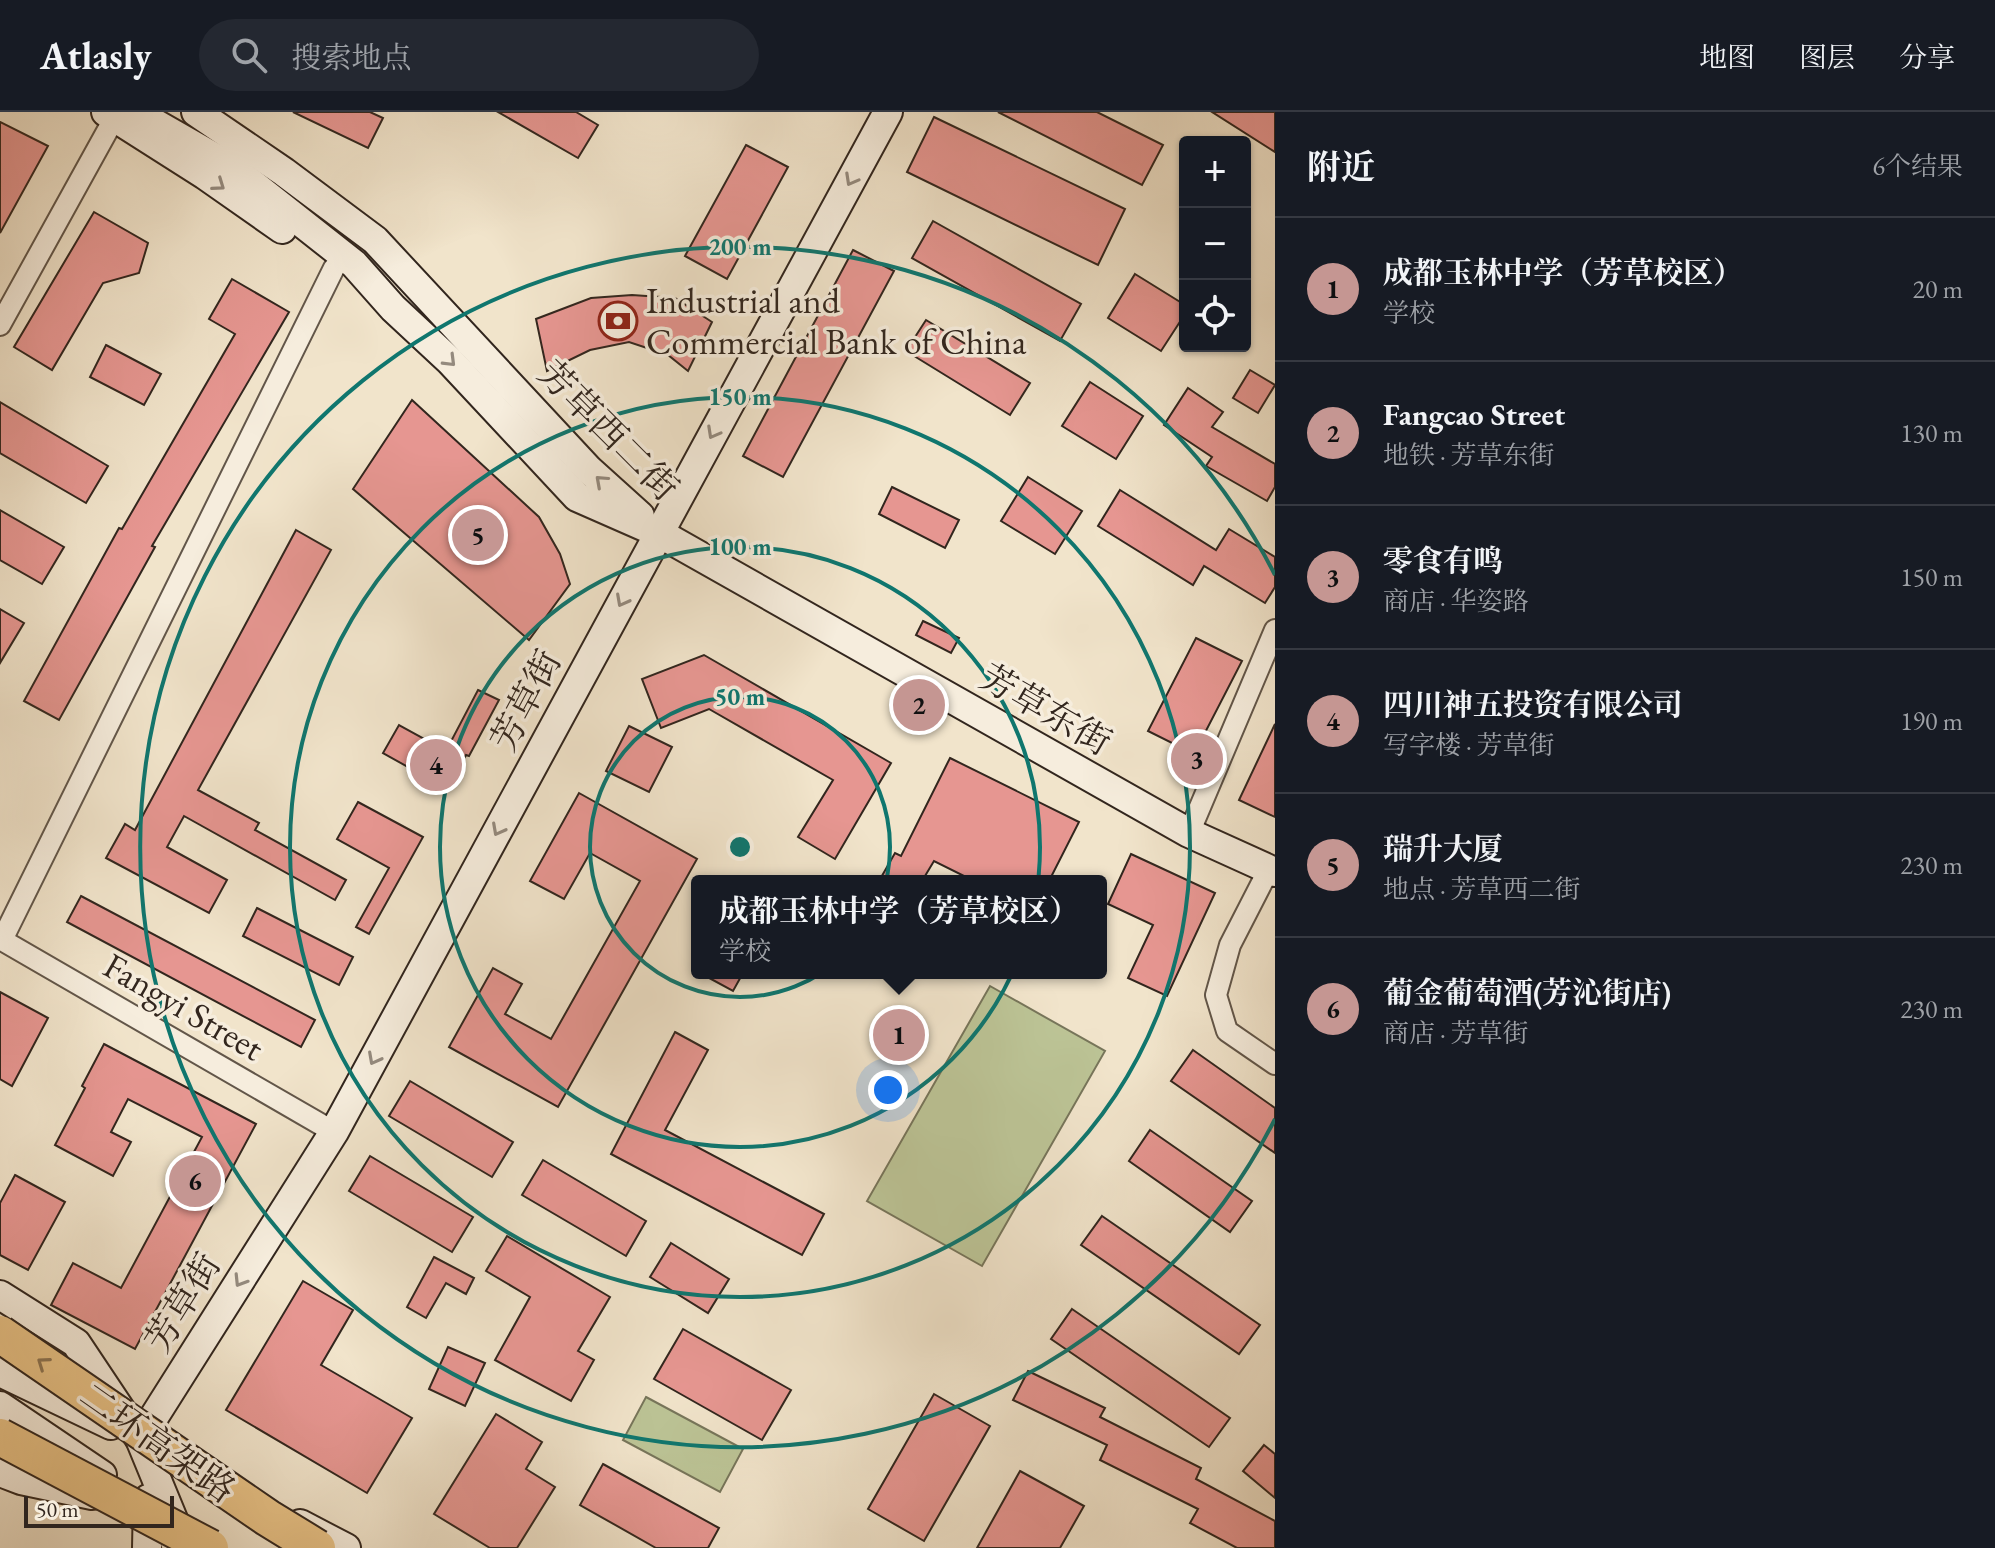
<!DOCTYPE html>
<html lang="zh">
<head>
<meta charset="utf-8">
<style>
  body { margin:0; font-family:"EB Garamond","Noto Serif SC",serif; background:#242831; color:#f1f3f6 }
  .controls { position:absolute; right:24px; top:24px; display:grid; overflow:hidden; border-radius:8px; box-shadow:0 2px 6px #0004 }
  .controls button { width:72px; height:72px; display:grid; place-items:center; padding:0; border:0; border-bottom:2px solid #363941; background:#171b24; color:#f1f3f6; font:40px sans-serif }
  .scale { position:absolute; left:24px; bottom:20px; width:150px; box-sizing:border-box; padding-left:8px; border:4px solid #32261e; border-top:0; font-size:22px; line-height:28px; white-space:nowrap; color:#32261e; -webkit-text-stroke:6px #f6eddd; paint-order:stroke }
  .you { position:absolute; left:888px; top:978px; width:28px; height:28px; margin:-20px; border:6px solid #fff; border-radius:50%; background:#1a73e8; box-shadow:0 0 0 12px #1a73e833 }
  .badge { display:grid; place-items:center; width:52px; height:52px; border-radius:50%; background:#c59692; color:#111; font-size:26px; font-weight:700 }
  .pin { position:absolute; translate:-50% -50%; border:4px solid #fff; box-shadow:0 2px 8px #0006 }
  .popup { position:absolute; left:691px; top:763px; width:416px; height:104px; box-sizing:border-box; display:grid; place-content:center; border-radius:8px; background:#171b24; filter:drop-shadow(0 2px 6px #0005); font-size:26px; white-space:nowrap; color:#9ea1a6 }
  .popup b { font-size:30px; color:#f1f3f6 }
  .popup::after { content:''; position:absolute; left:50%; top:100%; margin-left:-16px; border:16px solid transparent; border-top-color:#171b24 }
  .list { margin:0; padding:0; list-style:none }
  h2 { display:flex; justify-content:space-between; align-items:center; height:104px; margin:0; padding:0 32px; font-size:34px }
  h2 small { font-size:26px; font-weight:400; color:#9ea1a6 }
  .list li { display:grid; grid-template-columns:52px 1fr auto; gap:24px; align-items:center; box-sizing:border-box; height:144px; padding:0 32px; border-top:2px solid #363941 }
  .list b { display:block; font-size:30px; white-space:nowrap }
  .list p { margin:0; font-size:26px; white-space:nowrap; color:#9ea1a6 }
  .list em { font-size:26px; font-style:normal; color:#9ea1a6 }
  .icon { flex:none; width:44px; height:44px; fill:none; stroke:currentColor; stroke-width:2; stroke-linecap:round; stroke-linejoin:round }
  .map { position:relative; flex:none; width:1275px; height:1436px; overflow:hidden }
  header { display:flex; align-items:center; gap:48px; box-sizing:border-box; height:112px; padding:0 40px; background:#171b24; border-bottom:2px solid #363941 }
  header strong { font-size:38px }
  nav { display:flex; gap:44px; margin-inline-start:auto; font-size:28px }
  .search { width:560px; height:72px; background:#242831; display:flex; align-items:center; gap:20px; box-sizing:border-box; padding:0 28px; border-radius:44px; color:#9ea1a6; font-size:30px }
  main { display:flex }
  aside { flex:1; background:#171b24 }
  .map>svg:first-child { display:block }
  .green { fill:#bcc496; stroke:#77755a; stroke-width:2 }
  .building { fill:#e69691; stroke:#32261e; stroke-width:2 }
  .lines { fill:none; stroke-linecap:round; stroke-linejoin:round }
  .street-casing { stroke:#625649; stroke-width:24 }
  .secondary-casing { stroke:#32261e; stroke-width:32 }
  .street { stroke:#f6eddd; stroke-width:20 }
  .secondary { stroke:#f6eddd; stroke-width:28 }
  .highway-bridge-casing { stroke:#32261e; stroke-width:40; stroke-linecap:butt }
  .highway-bridge { stroke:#e8c286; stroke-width:36 }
  .oneway { stroke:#948a7e }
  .oneway2 { stroke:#8d7452 }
  .ring { fill:none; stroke:#0f766e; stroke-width:4 }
  .labels { text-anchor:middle; stroke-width:7; stroke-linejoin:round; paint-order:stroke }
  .poi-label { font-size:36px; fill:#32261e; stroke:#f6eddd; text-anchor:start }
  .street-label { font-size:36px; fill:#32261e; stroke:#f6eddd }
  .centre { fill:#0f766e; stroke:#f6eddd; stroke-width:4 }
  .ring-label { font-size:24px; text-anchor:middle; font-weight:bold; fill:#0f766e; stroke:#f6eddd; stroke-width:7; stroke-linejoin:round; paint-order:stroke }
</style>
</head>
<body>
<header>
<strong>Atlasly</strong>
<div class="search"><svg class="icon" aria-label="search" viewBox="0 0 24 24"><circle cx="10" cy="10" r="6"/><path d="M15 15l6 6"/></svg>搜索地点</div>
<nav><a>地图</a><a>图层</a><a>分享</a></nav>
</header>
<main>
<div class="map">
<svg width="1275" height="1436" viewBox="0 0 1275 1436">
  <rect width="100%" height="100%" fill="#f1e4cb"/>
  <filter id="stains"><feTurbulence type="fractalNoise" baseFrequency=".0025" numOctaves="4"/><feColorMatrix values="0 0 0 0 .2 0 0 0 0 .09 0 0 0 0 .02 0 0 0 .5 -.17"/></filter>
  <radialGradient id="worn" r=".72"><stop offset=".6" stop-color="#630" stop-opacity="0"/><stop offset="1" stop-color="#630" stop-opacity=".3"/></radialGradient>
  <g class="green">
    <polygon points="990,874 1105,939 982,1154 867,1089"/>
    <polygon points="646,1285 743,1337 720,1380 623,1328"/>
  </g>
  <g class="building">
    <polygon points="293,0 370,0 383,6 368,36"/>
    <polygon points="498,0 576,0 598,13 578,46"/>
    <polygon points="998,0 1097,0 1163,33 1142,73"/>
    <polygon points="1212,0 1275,0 1275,40"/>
    <polygon points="934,5 1125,97 1098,153 907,60"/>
    <polygon points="0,10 48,34 0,121"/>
    <polygon points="746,33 788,55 727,167 685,144"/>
    <polygon points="94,100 148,131 139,161 103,171 52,258 14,235"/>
    <polygon points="933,109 1081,192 1060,229 912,146"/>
    <polygon points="853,138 894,159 783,365 743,344"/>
    <polygon points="1135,162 1185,193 1185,202 1161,239 1108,206"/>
    <polygon points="232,167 289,200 152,434 155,435 59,608 24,589 119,416 122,417 235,222 209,207"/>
    <polygon points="632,183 675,186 712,210 688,259 668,243 629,230 590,238 547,259 536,207 591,186"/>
    <polygon points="926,208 1030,271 1010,303 906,239"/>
    <polygon points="106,233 161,262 144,293 90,265"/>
    <polygon points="1250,258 1275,273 1258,301 1233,286"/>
    <polygon points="1090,270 1143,304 1116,347 1062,314"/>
    <polygon points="1188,276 1223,300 1212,315 1275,352 1275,375 1267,389 1206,354 1212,345 1164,313"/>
    <polygon points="412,288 539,405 560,442 570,472 529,528 353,377"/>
    <polygon points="0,290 108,354 86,391 0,341"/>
    <polygon points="1028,365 1082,399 1055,442 1001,409"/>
    <polygon points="892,375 959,408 945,436 879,402"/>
    <polygon points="1120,378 1216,438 1229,417 1275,445 1275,475 1265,491 1204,454 1193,473 1098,414"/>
    <polygon points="0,398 64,435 42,472 0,448"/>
    <polygon points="296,418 331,438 198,678 259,711 255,718 346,768 335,788 184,704 167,735 227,768 209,801 106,746 125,712 135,718"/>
    <polygon points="0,497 24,511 0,551"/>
    <polygon points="923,509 959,526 951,541 916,523"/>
    <polygon points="1196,526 1242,549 1194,642 1148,619"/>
    <polygon points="704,543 891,651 835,747 798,725 833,668 709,597 661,616 642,567"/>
    <polygon points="478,578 499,588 469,644 466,643 447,677 383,641 399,613 446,639"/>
    <polygon points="1275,612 1275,705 1239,688"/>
    <polygon points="629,614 672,635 649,680 606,659"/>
    <polygon points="950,646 1079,710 1049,769 974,769 934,749 922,769 879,769 895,741 901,744"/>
    <polygon points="579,681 697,747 558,995 449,935 493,856 522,872 505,902 551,927 640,769 590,741 564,787 530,769"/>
    <polygon points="358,690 423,725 369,822 356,815 389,756 337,727"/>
    <polygon points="1131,742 1215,781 1167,884 1128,866 1153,813 1108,792"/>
    <polygon points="81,784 315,908 301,935 67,810"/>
    <polygon points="257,796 353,845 339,873 243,824"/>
    <polygon points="700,861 743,861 733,879"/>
    <polygon points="0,880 48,906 12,974 0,967"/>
    <polygon points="675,920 708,938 665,1018 824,1102 802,1143 611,1042"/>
    <polygon points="104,932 256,1012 135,1237 51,1193 73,1151 121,1176 202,1025 128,987 111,1020 131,1030 113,1064 55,1033 85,976 82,974"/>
    <polygon points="1193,938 1275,996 1275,1041 1171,969"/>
    <polygon points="410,969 513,1030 492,1065 389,1004"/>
    <polygon points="1150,1018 1252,1089 1230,1120 1129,1049"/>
    <polygon points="370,1044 473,1105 452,1140 349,1079"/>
    <polygon points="543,1048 646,1109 626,1144 522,1083"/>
    <polygon points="15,1063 65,1090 28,1158 0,1143 0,1091"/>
    <polygon points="1102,1104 1260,1213 1239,1242 1081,1133"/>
    <polygon points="507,1124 610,1185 578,1239 594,1248 571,1289 495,1248 530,1185 486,1159"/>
    <polygon points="671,1131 729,1167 708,1201 650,1165"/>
    <polygon points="434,1145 474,1166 466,1182 446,1171 426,1206 407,1195"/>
    <polygon points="303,1169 353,1198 321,1253 412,1306 367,1381 226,1298"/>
    <polygon points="1072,1197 1230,1306 1209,1335 1051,1227"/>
    <polygon points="683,1217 791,1278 762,1328 654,1267"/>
    <polygon points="448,1235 485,1251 465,1294 429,1277"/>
    <polygon points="1028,1259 1105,1296 1100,1305 1201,1356 1196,1367 1275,1409 1275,1436 1237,1436 1190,1411 1198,1397 1100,1348 1107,1333 1013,1288"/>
    <polygon points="934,1282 990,1314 924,1429 868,1397"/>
    <polygon points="496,1302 542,1330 526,1357 555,1375 517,1436 490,1436 434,1402"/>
    <polygon points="1264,1333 1275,1342 1275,1386 1243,1359"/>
    <polygon points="603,1352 719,1416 708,1436 656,1436 580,1393"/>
    <polygon points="1020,1359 1084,1394 1060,1436 977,1436"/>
  </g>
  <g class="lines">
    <g class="street-casing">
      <g id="street">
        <polyline points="0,213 115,5"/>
        <polyline points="1189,721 1275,518"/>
        <polyline points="1269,757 1230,833 1216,883 1227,919 1275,952"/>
        <polyline points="0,827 334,1020"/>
        <polyline points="2,828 334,156"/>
      </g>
    </g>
    <g class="secondary-casing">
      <g id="secondary">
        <polyline points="106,0 205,63 282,117"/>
        <polyline points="135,0 231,55 354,152 393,196 450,249 577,385 659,421 1189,721 1275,760"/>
        <polyline points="196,0 284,60 375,128 589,358 640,404"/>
        <polyline points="0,1183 76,1231 140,1327 175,1412 175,1430"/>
        <polyline points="0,1260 111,1313"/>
        <polyline points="0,1294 102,1363"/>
        <polyline points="140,1327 334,1020 888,0"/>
        <polyline points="0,1360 21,1368 92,1383"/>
        <polyline points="300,1412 346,1436"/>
        <polyline points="147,1436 148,1387"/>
      </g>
    </g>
    <use href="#street" class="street"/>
    <use href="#secondary" class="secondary"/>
    <g class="highway-bridge-casing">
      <g id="highway-bridge">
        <polyline points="0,1222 268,1406 317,1436"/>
        <polyline points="0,1325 210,1436"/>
      </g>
    </g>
    <use href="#highway-bridge" class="highway-bridge"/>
  </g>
  <defs><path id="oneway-chevron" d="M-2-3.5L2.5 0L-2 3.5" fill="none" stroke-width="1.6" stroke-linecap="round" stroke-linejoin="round" transform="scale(2)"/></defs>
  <g class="oneway">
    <use href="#oneway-chevron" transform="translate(851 68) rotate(119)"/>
    <use href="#oneway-chevron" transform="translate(219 73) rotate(35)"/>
    <use href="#oneway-chevron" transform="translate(450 249) rotate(45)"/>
    <use href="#oneway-chevron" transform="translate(713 321) rotate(119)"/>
    <use href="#oneway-chevron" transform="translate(601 369) rotate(-138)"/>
    <use href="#oneway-chevron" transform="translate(622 489) rotate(118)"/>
    <use href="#oneway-chevron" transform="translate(498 718) rotate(118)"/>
    <use href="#oneway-chevron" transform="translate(374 947) rotate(118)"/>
    <use href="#oneway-chevron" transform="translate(240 1169) rotate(122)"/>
  </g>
  <use class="oneway2" href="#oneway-chevron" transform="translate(43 1251) rotate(-145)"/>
  <g class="ring">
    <circle cx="740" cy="735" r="150"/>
    <circle cx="740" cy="735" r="300"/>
    <circle cx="740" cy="735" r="450"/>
    <path d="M1275 1007A600 600 0 1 1 1275 463"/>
  </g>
  <defs>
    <g id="bank-ring" transform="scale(2)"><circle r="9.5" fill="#f6eddd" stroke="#8f2418" stroke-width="1.5"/><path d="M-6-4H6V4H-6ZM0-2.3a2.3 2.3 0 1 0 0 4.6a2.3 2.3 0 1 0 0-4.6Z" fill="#8f2418"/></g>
  </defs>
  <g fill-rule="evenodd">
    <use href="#bank-ring" x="618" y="209"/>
  </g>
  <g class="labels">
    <g class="poi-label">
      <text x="646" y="201">Industrial and<tspan x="646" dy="41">Commercial Bank of China</tspan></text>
    </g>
    <g class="street-label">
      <text transform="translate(609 318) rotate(45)" y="13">芳草西二街</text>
      <text transform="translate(525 588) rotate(-62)" y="13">芳草街</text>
      <text transform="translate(1046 597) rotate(30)" y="13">芳草东街</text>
      <text transform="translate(184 894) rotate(30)" y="13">Fangyi Street</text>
      <text transform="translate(182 1190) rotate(-58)" y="13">芳草街</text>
      <text transform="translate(158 1330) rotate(35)" y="13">二环高架路</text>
    </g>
  </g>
  <circle cx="740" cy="735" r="12" class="centre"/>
  <g class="ring-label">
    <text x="740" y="143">200 m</text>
    <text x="740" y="293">150 m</text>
    <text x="740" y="443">100 m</text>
    <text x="740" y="593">50 m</text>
  </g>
  <rect width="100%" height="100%" filter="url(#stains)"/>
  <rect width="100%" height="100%" fill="url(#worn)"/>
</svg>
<div class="controls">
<button>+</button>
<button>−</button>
<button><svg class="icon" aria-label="locate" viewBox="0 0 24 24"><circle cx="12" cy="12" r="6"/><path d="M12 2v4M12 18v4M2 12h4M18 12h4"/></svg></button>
</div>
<div class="scale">50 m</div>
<div class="you"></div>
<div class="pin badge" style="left:899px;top:923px">1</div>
<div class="popup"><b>成都玉林中学（芳草校区）</b>学校</div>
<div class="pin badge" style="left:919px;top:593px">2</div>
<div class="pin badge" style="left:1197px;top:647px">3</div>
<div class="pin badge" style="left:436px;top:653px">4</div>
<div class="pin badge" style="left:478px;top:423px">5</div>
<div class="pin badge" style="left:195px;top:1069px">6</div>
</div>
<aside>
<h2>附近<small>6个结果</small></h2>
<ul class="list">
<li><span class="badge">1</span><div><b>成都玉林中学（芳草校区）</b><p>学校</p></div><em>20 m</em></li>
<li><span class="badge">2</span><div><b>Fangcao Street</b><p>地铁 · 芳草东街</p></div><em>130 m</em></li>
<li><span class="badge">3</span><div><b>零食有鸣</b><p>商店 · 华姿路</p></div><em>150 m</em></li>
<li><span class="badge">4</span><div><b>四川神五投资有限公司</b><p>写字楼 · 芳草街</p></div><em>190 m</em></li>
<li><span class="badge">5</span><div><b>瑞升大厦</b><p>地点 · 芳草西二街</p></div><em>230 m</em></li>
<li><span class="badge">6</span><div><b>葡金葡萄酒(芳沁街店)</b><p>商店 · 芳草街</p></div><em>230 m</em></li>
</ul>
</aside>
</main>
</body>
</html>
